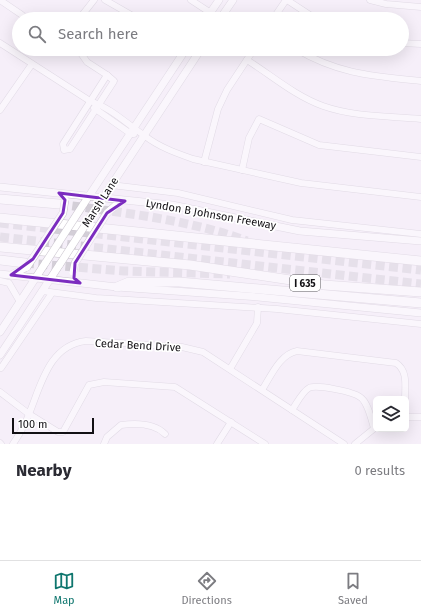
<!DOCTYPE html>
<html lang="en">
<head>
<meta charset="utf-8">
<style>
  body { margin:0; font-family:"Fira Sans",sans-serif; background:#f2f2f3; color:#2b2b33 }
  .controls { position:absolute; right:12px; bottom:12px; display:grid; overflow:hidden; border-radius:6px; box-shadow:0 4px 16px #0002 }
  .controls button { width:36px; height:36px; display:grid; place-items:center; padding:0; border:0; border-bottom:1px solid #e1e1e2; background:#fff; color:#2b2b33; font:20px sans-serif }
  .scale { position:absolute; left:12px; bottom:10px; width:82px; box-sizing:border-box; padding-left:4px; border:2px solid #121014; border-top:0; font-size:11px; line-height:14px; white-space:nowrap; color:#121014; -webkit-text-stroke:3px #fff; paint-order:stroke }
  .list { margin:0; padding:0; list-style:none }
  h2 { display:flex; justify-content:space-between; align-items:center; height:52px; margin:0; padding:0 16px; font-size:17px }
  h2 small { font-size:13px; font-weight:400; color:#7c7c81 }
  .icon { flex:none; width:22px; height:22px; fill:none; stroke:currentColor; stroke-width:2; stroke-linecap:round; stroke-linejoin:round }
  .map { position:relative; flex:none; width:421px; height:444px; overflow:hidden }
  .search { position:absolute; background:#fff; box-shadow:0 4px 16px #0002; left:12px; right:12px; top:12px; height:44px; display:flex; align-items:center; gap:10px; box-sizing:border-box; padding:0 14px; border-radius:22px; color:#7c7c81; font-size:15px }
  .sheet { height:116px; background:#fff }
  nav { display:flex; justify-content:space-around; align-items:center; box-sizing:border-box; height:56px; border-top:1px solid #e1e1e2; background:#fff; font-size:11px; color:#7c7c81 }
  nav a { display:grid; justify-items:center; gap:2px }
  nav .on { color:#0f766e }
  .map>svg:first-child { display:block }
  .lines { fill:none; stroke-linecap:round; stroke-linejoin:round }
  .highway-tunnel { stroke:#d3ced7; stroke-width:9; stroke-dasharray:9 4.5; stroke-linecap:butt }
  .minor-casing { stroke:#c9c3cd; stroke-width:7 }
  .major-casing { stroke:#c9c3cd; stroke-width:8 }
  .highway-casing { stroke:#c9c3cd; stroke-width:10 }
  .minor { stroke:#fff; stroke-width:6 }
  .major { stroke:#fff; stroke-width:7 }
  .highway { stroke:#fff; stroke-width:9 }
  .major-bridge-casing { stroke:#c9c3cd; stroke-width:8; stroke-linecap:butt }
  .major-bridge { stroke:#fff; stroke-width:7 }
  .marked { fill:none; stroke:#7b2cbf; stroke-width:3; stroke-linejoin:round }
  .labels { text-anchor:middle; stroke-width:3.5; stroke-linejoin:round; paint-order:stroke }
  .shield { fill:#fff; stroke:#59585a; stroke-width:1 }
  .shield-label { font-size:10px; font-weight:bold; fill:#121014 }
  .street-label { font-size:11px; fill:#121014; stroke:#fff }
</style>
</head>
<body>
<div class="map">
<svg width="421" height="444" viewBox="0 0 421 444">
  <rect width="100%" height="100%" fill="#f5eff9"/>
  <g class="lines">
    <g class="highway-tunnel">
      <path d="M59,204C122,213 188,219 247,241"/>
      <polyline points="0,223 421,270"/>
      <polyline points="0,237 421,284"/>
      <polyline points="25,263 124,271 230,274"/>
    </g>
    <g class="minor-casing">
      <g id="minor">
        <polyline points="0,0 22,15"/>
        <polyline points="105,0 133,16 145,19"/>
        <polyline points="191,0 220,19"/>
        <polyline points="287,0 316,19"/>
        <polyline points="370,0 386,4 421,7"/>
        <polyline points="79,19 94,0"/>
        <polyline points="273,19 286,0"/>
        <path d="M0,43L90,101C111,108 127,124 145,136C159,147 176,153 193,159L301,183L421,197"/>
        <polyline points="402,43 421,44"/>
        <polyline points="78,49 87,62 107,75"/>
        <path d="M296,49C338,74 373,76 421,81"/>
        <path d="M247,60C271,75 295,96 323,106C354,117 389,116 421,119"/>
        <polygon points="107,75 114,81 70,149 64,150 63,144"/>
        <polyline points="94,108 131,134 134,134"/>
        <polyline points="0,110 32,64"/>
        <polyline points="204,162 218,109 227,90 254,49"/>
        <polyline points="242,170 249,138 259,119 319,145 421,157"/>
        <polyline points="111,185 178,193 292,220 421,234"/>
        <polyline points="0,281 9,283 20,302"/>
        <polyline points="42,291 96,298 277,309 421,324"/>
        <polyline points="1,368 52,293"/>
        <polyline points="230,369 257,323 258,307"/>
        <path d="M262,390C271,376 280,354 297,351L396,363C408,371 405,385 405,399"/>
        <polyline points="0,392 29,414 58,432 63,432 89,385 104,382 175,387 265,444"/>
        <path d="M292,410C297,403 302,392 309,388C316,384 354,392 360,397C368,402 371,419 374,428"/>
        <polyline points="406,417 421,417"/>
        <polyline points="0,443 1,444"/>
        <path d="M13,444C19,435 25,425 29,414C41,385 49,345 86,341L182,347L203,352L344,444"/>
        <path d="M104,444L107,437L121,425C136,423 154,423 165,434"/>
        <polyline points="217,444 231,422"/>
        <polyline points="355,444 376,427"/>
      </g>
    </g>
    <g class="major-casing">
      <g id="major">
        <polyline points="206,19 219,0"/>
        <polyline points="220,19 233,0"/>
        <polyline points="0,187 172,205 300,231 421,241"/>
        <polyline points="83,205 186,49"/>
        <polyline points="97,207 201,49"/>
        <polyline points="0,274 117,287 258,297 421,313"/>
        <polyline points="11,275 27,267"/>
        <polyline points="0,332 46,262"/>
        <polyline points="0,355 60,264"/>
      </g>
    </g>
    <g class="highway-casing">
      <g id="highway">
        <polyline points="0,199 59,204"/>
        <polyline points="0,218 421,261"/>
        <polyline points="0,247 190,265 324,285 421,292"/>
        <polyline points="0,260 25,263"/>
        <polyline points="117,287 129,282 179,282 421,303"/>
      </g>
    </g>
    <use href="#minor" class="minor"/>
    <use href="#major" class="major"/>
    <use href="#highway" class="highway"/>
    <g class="major-bridge-casing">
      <g id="major-bridge">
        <polyline points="46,262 83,205"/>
        <polyline points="60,264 97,207"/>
        <polyline points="27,267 63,213 65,200"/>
        <polyline points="73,272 75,263 107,213 115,206"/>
      </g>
    </g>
    <use href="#major-bridge" class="major-bridge"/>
  </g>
  <path d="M0 0H421V444H0ZM59,193L125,201L107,213L75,263L74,278L80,283L11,275L33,259L63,213L65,200Z" fill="#f5eff9" fill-opacity=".55" fill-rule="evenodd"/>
  <path class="marked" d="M59,193L125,201L107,213L75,263L74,278L80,283L11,275L33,259L63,213L65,200Z"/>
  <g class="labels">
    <rect class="shield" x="290" y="275" width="30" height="16" rx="3"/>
    <g class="shield-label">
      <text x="305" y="287">I 635</text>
    </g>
    <g class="street-label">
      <text transform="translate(100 202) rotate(-57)" y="4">Marsh Lane</text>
      <text transform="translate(211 214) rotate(10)" y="4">Lyndon B Johnson Freeway</text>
      <text transform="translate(138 345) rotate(3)" y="4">Cedar Bend Drive</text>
    </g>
  </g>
</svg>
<div class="controls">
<button><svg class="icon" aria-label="layers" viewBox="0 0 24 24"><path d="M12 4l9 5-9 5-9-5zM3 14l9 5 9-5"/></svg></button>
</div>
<div class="scale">100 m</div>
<div class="search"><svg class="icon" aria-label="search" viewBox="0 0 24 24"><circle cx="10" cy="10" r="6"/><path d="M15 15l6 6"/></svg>Search here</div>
</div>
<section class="sheet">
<h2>Nearby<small>0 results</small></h2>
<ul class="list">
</ul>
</section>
<nav>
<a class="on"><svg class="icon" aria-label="map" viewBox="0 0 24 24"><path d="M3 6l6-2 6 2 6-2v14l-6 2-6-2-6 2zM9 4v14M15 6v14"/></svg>Map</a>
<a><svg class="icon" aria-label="directions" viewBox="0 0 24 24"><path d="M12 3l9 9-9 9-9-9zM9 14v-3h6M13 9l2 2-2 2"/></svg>Directions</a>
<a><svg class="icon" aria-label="saved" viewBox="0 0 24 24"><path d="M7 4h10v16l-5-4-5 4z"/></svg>Saved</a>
</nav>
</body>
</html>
